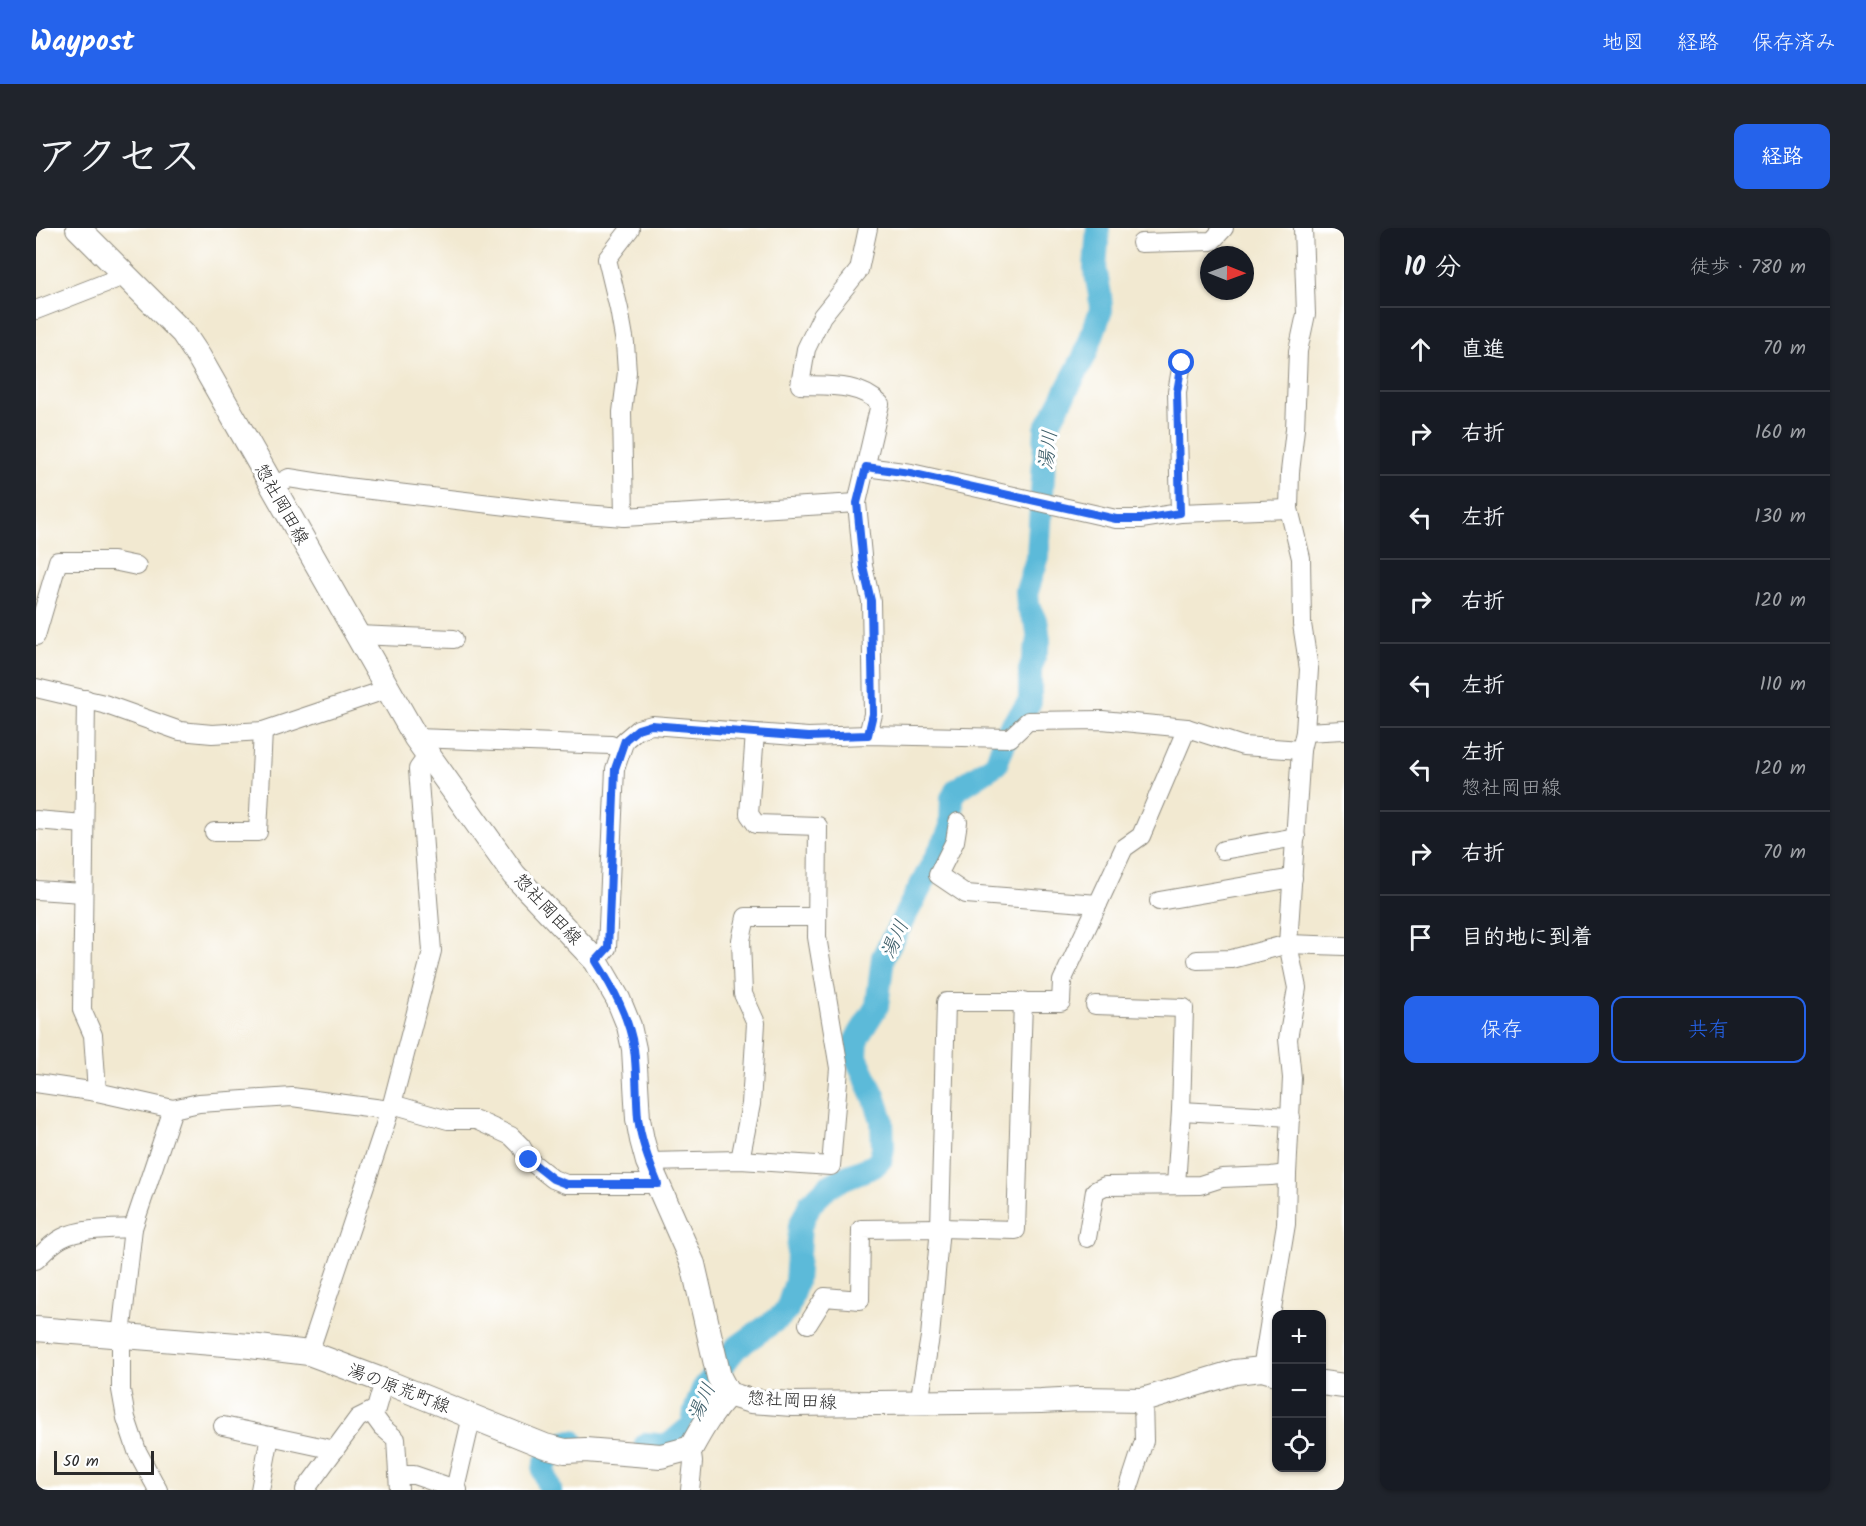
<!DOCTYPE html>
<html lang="ja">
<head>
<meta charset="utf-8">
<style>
  body { margin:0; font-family:Kalam,"Klee One",sans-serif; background:#20242c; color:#f1f3f6 }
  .controls { position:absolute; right:18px; bottom:18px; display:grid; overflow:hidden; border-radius:12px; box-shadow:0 2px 4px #0004 }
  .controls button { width:54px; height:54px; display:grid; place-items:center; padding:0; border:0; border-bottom:2px solid #363941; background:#171b24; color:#f1f3f6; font:30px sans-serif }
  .compass { position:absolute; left:1164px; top:18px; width:54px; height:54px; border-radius:50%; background:#171b24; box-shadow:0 2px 4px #0004; rotate:91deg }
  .scale { position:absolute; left:18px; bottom:15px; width:100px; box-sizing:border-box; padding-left:6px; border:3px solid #2b2b2b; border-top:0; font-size:16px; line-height:21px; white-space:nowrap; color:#2b2b2b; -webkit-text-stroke:4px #fff; paint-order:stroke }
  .stop { position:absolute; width:18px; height:18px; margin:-14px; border:4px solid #2563eb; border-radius:50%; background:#fff }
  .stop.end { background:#2563eb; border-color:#fff; box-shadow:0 2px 6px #0008 }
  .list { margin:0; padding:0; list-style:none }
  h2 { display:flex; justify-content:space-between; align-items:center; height:78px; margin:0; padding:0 24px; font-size:26px }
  h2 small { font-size:20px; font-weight:400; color:#9ea1a6 }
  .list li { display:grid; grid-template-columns:39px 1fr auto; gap:18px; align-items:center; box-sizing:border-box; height:84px; padding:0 24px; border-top:2px solid #363941 }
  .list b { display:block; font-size:22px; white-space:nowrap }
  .list p { margin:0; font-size:20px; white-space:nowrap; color:#9ea1a6 }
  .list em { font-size:20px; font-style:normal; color:#9ea1a6 }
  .actions { display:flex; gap:12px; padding:18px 24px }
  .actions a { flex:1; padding:14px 0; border:2px solid #2563eb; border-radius:12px; text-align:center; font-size:21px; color:#2563eb }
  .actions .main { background:#2563eb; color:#fff }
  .icon { flex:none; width:33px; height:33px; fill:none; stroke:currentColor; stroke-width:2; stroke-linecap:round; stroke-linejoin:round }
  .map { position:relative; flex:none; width:1308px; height:1262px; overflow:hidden; border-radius:12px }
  header { display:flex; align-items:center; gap:36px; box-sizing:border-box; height:84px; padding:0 30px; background:#2563eb; color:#fff }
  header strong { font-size:28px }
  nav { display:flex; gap:33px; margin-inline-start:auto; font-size:21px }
  .intro { display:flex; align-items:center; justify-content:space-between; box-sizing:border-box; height:144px; padding:0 36px }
  h1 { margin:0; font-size:42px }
  .button { padding:15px 27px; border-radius:12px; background:#2563eb; color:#fff; font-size:21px; font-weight:700 }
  main { display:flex; gap:36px; padding:0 36px }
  aside { flex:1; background:#171b24; border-radius:12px; box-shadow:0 2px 4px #0004 }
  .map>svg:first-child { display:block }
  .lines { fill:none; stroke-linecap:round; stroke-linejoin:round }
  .river { stroke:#5bbad9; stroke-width:24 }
  .minor-casing { stroke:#8e8a7e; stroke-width:20 }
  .major-casing { stroke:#8e8a7e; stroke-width:26 }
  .minor { stroke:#fff; stroke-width:18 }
  .major { stroke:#fff; stroke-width:24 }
  .route { stroke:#2563eb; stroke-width:8 }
  .labels { text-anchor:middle; stroke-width:6; stroke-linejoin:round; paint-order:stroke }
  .street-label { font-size:18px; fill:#2b2b2b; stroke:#fff }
  .water-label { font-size:20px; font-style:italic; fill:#3c5d68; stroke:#fff }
</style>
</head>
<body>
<header>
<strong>Waypost</strong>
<nav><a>地図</a><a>経路</a><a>保存済み</a></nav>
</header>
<div class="intro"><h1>アクセス</h1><a class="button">経路</a></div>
<main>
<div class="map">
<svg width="1308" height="1262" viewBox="0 0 1308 1262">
  <rect width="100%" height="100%" fill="#fff"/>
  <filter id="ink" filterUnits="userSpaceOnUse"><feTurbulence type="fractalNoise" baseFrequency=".0167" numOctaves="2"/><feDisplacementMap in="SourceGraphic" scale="12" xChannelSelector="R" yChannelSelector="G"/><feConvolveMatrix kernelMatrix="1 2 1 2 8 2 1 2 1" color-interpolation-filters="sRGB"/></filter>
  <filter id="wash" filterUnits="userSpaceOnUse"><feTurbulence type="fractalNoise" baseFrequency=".008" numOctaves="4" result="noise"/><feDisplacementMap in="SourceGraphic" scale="24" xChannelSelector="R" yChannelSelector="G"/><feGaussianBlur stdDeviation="1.35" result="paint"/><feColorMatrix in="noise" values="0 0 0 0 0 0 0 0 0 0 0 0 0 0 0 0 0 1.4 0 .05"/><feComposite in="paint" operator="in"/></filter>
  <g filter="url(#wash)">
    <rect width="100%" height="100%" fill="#f2e9d1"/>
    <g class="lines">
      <g class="river">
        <polyline points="610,1216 632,1218 657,1197 659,1183 667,1161 700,1120 744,1089 751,1082 760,1054 764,998 774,976 792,959 808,950 838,938 845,931 847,919 846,892 838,868 820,829 821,810 841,778 847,729 911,609 915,598 916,570 920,562 960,536 973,502 994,474 994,442 1003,413 1001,397 992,378 991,363 1002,328 1010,201 1049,127 1065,82 1064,67 1059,40 1062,0"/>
        <path d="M514,1262C512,1256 509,1249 508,1243C508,1230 524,1215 536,1213"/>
      </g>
    </g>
  </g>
  <g filter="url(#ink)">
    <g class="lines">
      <g class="minor-casing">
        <g id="minor">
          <path d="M832,0L823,42L786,88L770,121L764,157C792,158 824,155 844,176L821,275L827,338L835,373L837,486L832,507"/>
          <polyline points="1105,15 1176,13 1188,0"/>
          <polyline points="0,82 90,47"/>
          <polyline points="830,239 875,245 1080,291 1105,291 1144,285 1253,281"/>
          <polyline points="236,259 253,250 310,259 522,284 588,289 821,275"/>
          <polyline points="1144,285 1141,164 1146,135"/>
          <polyline points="588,289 586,184 591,144 589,115 583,81 571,31 594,1 593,0"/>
          <polyline points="321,407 418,411"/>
          <polyline points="0,408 22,333 77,333 101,338"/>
          <polyline points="0,460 68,476 144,503 176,506 227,503 352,461"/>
          <polyline points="50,471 46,782 57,807 61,864"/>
          <polyline points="1269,504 1308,502"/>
          <polyline points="380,510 575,517 585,521"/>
          <polyline points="0,592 48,596"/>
          <polyline points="922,594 919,613 902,647 930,666 1062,676"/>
          <polyline points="178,604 222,604 227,503"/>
          <polyline points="1187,622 1260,609"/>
          <polyline points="0,662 47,665"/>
          <polyline points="1123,673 1257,650"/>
          <polyline points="1161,732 1196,731 1252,716 1308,718"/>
          <polyline points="560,733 571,720 579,541 589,512 602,501 616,497 772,509 832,507 974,510 992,493 1066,492 1151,500 1207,518 1265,522"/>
          <polyline points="1059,777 1148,780 1145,883 1140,957"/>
          <polyline points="0,855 61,864 137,881 163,875 256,869 354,882"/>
          <polyline points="356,876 412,892 440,892 475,908 485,918 493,932 517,951 530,956 622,956"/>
          <polyline points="1145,883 1255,889"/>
          <polyline points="704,932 715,876 720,795 707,766 705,712 710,689 781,689"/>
          <polyline points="612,934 704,932 795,938 803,840 781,709 782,598 720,596 713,586 719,505"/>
          <polyline points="1051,1010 1059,963 1069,958 1164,957 1186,950 1235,948 1251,946"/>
          <path d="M0,1032C8,1024 16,1015 26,1010C45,1000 76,1001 97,1000"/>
          <polyline points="772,1096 789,1069 824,1072 825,1001 904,1000 980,1002 987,773"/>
          <polyline points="273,1125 356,876 396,723 382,541 392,527"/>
          <polyline points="1226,1141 1250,996 1251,946 1256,850 1252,811 1261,760 1252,716 1265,522 1269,504 1273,441 1266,396 1265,330 1253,281 1254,244 1259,201 1262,123 1270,86 1267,0"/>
          <polyline points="883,1175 894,1109 904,1000 910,774 1025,774 1026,753 1088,620 1105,608 1151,500"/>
          <polyline points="335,1184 346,1199 360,1211 363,1262"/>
          <polyline points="187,1198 299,1222"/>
          <polyline points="363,1247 378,1247 422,1262"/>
          <polyline points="419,1261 436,1188"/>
          <polyline points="122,1262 101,1223 90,1190 85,1162 85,1108 97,1000 137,881"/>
          <polyline points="224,1262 234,1208"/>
          <polyline points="269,1262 322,1190 340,1181 348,1153"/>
          <polyline points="654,1262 657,1234 655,1220"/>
          <polyline points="1092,1262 1108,1213 1107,1172"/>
        </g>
      </g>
      <g class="major-casing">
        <g id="major">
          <polyline points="42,0 147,105 163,129 380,510 478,647 560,733 582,771 593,798 598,821 602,891 606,912 612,934 657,1036 683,1149 692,1166 715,1173 756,1176 1005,1173 1044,1171 1107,1172 1199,1144 1226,1141 1240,1145"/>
          <path d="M0,1101L214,1118L273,1125L348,1153L509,1218L529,1223L549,1222L625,1228L655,1220C666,1200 676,1183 692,1166"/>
          <polyline points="1286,1155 1308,1158"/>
        </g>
      </g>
      <use href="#minor" class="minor"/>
      <use href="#major" class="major"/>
    </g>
  </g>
  <g class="lines" filter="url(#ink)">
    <path class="route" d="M493,932L517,951L530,956H622C613,934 605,913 602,890C600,867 601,844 598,821C593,789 577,760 560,733L572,720L579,541L589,512L602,501L615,497L772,509L832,507L837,486L835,373L827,338L821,275L830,239L874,245L1080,291H1105L1144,285L1141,164L1146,135"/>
  </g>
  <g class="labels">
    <g class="street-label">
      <text transform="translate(246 276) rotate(60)" y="6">惣社岡田線</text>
      <text transform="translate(512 681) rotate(47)" y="6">惣社岡田線</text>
      <text transform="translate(363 1160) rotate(21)" y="6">湯の原荒町線</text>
      <text transform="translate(756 1172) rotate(3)" y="6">惣社岡田線</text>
    </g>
    <g class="water-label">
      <text transform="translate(1011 222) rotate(-83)" y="7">湯川</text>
      <text transform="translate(858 711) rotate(-65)" y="7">湯川</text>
      <text transform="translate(665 1174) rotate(-65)" y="7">湯川</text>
    </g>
  </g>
</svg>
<div class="controls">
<button>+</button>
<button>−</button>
<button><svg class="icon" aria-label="locate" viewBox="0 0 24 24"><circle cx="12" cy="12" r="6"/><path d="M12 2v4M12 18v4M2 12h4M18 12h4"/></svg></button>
</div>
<svg class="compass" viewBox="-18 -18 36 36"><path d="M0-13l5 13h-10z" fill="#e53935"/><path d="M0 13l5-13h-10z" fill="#9ea1a6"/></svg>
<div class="scale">50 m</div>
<div class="stop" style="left:1146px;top:135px"></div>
<div class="stop end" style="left:493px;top:932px"></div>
</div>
<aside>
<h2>10 分<small>徒歩 · 780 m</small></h2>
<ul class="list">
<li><svg class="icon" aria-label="ahead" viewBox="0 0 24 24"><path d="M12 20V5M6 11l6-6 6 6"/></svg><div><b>直進</b></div><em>70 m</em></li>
<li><svg class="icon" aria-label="right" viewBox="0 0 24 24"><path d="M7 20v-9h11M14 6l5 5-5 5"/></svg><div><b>右折</b></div><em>160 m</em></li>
<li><svg class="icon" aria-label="left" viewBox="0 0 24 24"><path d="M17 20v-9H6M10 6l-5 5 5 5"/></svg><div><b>左折</b></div><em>130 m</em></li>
<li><svg class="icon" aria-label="right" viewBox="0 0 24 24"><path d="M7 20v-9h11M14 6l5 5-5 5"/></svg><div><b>右折</b></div><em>120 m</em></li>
<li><svg class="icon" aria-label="left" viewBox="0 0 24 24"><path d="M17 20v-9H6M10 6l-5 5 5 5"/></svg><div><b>左折</b></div><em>110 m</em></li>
<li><svg class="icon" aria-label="left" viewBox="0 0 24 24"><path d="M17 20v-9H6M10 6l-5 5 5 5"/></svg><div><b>左折</b><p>惣社岡田線</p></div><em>120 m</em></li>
<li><svg class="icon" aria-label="right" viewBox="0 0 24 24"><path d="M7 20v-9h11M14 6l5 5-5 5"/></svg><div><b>右折</b></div><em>70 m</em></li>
<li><svg class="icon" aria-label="arrive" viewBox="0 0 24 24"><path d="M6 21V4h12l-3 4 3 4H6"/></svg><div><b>目的地に到着</b></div></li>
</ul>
<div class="actions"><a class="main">保存</a><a>共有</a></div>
</aside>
</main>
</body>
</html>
